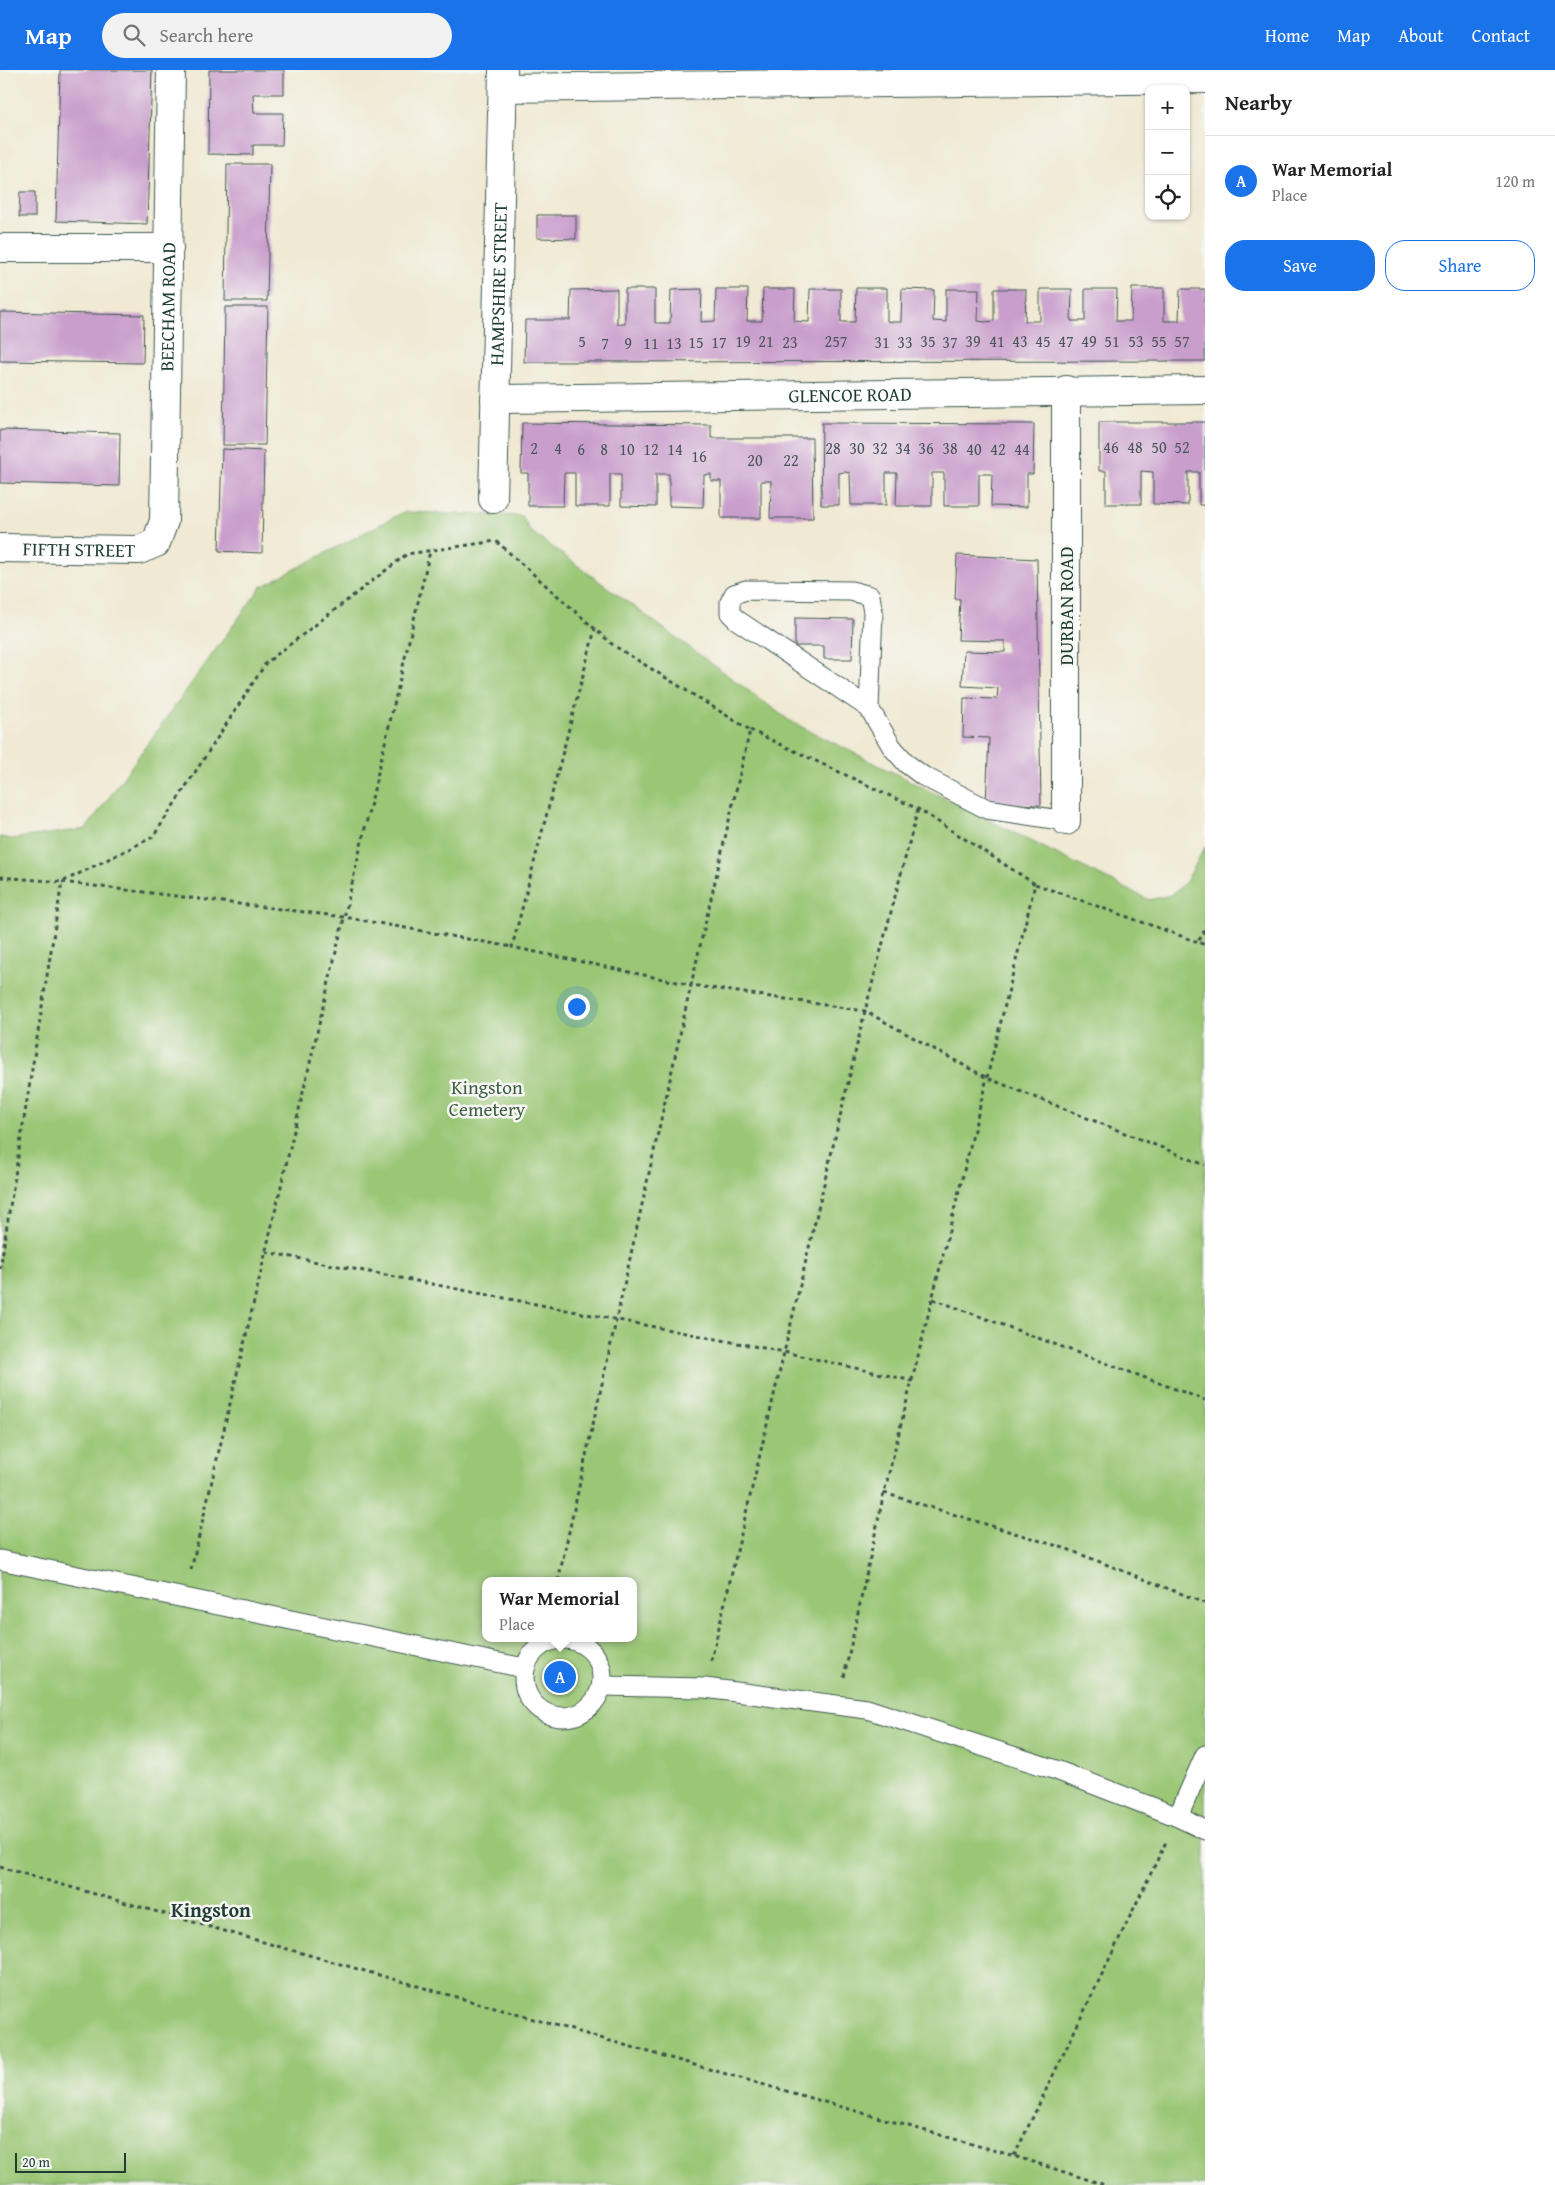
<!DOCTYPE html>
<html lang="en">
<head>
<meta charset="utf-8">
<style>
  body { margin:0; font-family:"Gentium Book Plus",serif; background:#f2f2f2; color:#222 }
  .controls { position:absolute; right:15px; top:15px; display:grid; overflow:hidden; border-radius:10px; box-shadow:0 1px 4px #0004 }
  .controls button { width:45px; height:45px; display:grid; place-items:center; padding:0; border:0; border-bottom:1px solid #e0e0e0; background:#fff; color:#222; font:25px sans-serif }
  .scale { position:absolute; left:15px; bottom:12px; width:111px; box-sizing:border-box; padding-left:5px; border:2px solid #1f3d34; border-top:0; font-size:14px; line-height:18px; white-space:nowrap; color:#1f3d34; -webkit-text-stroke:4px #f6f6f2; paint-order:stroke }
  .you { position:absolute; left:576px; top:936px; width:18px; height:18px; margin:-12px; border:4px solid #fff; border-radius:50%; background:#1a73e8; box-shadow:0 0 0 8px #1a73e833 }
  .badge { display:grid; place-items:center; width:32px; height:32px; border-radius:50%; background:#1a73e8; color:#fff; font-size:16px; font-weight:700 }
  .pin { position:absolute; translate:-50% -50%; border:2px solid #fff; box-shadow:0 1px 5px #0006 }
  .popup { position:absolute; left:482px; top:1507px; width:155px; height:65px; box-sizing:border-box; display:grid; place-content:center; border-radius:10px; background:#fff; filter:drop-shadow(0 1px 4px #0005); font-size:16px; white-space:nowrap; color:#767676 }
  .popup b { font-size:19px; color:#222 }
  .popup::after { content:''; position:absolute; left:50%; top:100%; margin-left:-10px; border:10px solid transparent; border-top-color:#fff }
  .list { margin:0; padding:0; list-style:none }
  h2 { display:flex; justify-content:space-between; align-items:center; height:65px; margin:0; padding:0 20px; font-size:21px }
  h2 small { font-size:16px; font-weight:400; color:#767676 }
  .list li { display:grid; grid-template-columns:32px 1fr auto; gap:15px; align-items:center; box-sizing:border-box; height:90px; padding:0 20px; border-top:1px solid #e0e0e0 }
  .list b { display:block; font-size:19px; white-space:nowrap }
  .list p { margin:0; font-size:16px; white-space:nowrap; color:#767676 }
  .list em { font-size:16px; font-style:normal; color:#767676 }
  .actions { display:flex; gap:10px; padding:15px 20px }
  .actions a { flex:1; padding:11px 0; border:1px solid #1a73e8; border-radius:20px; text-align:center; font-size:18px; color:#1a73e8 }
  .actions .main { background:#1a73e8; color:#fff }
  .icon { flex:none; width:28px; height:28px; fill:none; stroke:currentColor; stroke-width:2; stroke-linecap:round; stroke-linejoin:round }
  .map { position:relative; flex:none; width:1205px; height:2115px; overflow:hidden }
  header { display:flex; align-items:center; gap:30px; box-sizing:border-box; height:70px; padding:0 25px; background:#1a73e8; color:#fff }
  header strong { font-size:24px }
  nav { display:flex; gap:28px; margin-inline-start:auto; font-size:18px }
  .search { width:350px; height:45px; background:#f2f2f2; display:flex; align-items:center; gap:12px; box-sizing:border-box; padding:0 18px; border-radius:28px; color:#767676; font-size:19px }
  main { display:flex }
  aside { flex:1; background:#fff }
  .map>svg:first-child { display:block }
  .green { fill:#9ac674; stroke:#5c8254; fill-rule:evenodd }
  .building { fill:#c99ecc }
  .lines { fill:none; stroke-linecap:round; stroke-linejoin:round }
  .lane-casing { stroke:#3e574c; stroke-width:21 }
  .street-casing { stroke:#3e574c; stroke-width:30 }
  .path { stroke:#3e574c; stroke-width:3; stroke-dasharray:4 4; stroke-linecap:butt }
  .lane { stroke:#fff; stroke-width:19 }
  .street { stroke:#fff; stroke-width:28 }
  .labels { text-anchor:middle; stroke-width:5; stroke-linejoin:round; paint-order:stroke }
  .number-label { font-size:16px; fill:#4a555a }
  .street-label { font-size:19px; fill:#1f3d34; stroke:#f6f6f2 }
  .park-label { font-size:19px; fill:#3e5f44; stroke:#f6f6f2 }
  .neighbourhood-label { font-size:20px; font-weight:bold; fill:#1f3d34; stroke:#f6f6f2 }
</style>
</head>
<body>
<header>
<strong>Map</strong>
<div class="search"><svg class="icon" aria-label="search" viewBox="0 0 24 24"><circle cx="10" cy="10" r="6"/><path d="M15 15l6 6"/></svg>Search here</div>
<nav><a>Home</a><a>Map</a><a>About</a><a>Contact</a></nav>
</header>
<main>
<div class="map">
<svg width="1205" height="2115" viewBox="0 0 1205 2115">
  <rect width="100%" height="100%" fill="#f6f6f2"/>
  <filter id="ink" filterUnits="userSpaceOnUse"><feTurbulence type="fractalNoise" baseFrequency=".02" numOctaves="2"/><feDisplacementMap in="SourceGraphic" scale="10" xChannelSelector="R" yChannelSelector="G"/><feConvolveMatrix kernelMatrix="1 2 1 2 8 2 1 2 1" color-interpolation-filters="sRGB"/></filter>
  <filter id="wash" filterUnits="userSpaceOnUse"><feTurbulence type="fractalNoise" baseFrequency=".0096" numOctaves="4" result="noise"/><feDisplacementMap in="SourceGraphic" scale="20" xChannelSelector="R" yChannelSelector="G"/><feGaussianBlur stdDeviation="1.12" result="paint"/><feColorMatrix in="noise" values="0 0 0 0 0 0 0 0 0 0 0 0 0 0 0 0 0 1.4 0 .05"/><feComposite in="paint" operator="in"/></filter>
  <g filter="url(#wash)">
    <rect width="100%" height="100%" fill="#f0e9d3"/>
    <path class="green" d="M404,442L522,446L529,460L790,651L1149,830L1171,825L1186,812L1205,777V2115H0V767L11,769L86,759L261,517ZM486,1511H634V1568H486Z"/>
    <g id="blocks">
      <g class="building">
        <polygon points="60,0 152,0 147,154 56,151"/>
        <polygon points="209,0 284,0 284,24 253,24 254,43 283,43 282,75 253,75 253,85 208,84"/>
        <polygon points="227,94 270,94 267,231 225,231"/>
        <polygon points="20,122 35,122 35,147 19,147"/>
        <polygon points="537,145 576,145 576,169 537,168"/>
        <polygon points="856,218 887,218 887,251 894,252 901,252 902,219 934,220 933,251 946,252 946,219 979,219 978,251 985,252 994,251 994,219 1026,219 1025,251 1040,251 1040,219 1072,219 1071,251 1085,251 1085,219 1117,219 1116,251 1131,251 1132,218 1164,218 1164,251 1179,251 1180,219 1205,219 1205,291 524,292 525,250 570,250 571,220 617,219 617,254 625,254 625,219 655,219 655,253 670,253 671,220 702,219 701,252 715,251 716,219 748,219 747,251 762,251 763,219 795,219 794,251 809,252 810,219 841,219 841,252 855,252"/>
        <polygon points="225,237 268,237 265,375 223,375"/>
        <polygon points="0,242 144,245 143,293 0,291"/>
        <polygon points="1099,352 1205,352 1205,435 1199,435 1199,402 1188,402 1188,435 1153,434 1153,402 1141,401 1141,434 1106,434 1106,401 1099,401"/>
        <polygon points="522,353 711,355 711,368 812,368 813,448 770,448 771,411 761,411 761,448 721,448 721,411 711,411 711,404 704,405 703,437 669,436 669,404 656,404 656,437 621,436 621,404 610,404 610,436 575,436 575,403 564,403 563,436 528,436 528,403 521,403"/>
        <polygon points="822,353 1034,354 1033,404 1027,404 1027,437 991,436 992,404 979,404 979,436 944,436 944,403 932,403 932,436 896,436 897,403 886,403 886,435 851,435 850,403 845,402 839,403 839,435 821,435"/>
        <polygon points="0,360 120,363 119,416 0,413"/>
        <polygon points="222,379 264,381 262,483 219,481"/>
        <polygon points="957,485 1037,489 1041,735 986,734 989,668 963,667 964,628 997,629 998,618 962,616 964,581 1005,582 1005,571 958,570 960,529 955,529"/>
        <polygon points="795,548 853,549 852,589 824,589 824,576 795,576"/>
      </g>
    </g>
  </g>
  <g filter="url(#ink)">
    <use href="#blocks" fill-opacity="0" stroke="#3e574c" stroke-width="1"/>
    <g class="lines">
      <g class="lane-casing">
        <g id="lane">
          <polyline points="869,638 737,550 730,543 730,532 734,524 746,520 851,521 870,526 873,542 869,638 892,677 907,694 923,706 987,739 1066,751"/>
          <polyline points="0,1490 524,1598"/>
          <circle cx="563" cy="1608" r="39"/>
          <polyline points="602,1616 705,1618 867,1639 1056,1700 1178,1747 1205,1760"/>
          <polyline points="1178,1747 1205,1685"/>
        </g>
      </g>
      <g class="street-casing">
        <g id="street">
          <polyline points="503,18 1205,9"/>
          <polyline points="0,178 169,178"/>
          <polyline points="1066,320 1066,751"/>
          <path id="s1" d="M495,329L1205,320"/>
          <path id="s2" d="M493,429L503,0"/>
          <path id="s3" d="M0,478L139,480L156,473L164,451L171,0"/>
        </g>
      </g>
      <g class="path">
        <polyline points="750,660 918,739 1035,814"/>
        <polyline points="0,807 62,812 153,767 266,593 407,484 496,471 613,575 750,660 691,915 865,941 987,1008 1205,1095"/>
        <polyline points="1205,860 1198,872 1205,875"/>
        <polyline points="266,1182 784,1282 913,1311"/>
        <polyline points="0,1199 62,812 344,847 512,877"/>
        <polyline points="933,1229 1205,1330"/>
        <polyline points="884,1423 1067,1479 1205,1533"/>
        <polyline points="191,1500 430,481"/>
        <polyline points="558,1511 691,915 512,877 595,559"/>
        <polyline points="545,1572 545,1568"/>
        <polyline points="711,1591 865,941 918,739"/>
        <polyline points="844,1607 884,1423 1035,814 1198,872"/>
        <polyline points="0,1797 1014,2086 1105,2115"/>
        <polyline points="1014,2086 1166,1772"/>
      </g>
      <use href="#lane" class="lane"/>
      <use href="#street" class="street"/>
    </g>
  </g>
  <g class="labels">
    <g class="number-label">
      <text x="582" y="277">5</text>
      <text x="743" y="277">19</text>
      <text x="766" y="277">21</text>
      <text x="836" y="277">257</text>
      <text x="928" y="277">35</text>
      <text x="973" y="277">39</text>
      <text x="997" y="277">41</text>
      <text x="1020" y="277">43</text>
      <text x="1043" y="277">45</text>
      <text x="1066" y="277">47</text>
      <text x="1089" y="277">49</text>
      <text x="1112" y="277">51</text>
      <text x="1136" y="277">53</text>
      <text x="1159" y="277">55</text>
      <text x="1182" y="277">57</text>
      <text x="696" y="278">15</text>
      <text x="719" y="278">17</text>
      <text x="790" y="278">23</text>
      <text x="882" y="278">31</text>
      <text x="905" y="278">33</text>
      <text x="950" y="278">37</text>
      <text x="605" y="279">7</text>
      <text x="628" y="279">9</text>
      <text x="651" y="279">11</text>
      <text x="674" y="279">13</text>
      <text x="1111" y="383">46</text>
      <text x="1135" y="383">48</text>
      <text x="1159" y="383">50</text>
      <text x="1182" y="383">52</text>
      <text x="534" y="384">2</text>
      <text x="558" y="384">4</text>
      <text x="833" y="384">28</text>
      <text x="857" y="384">30</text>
      <text x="880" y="384">32</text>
      <text x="903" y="384">34</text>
      <text x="926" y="384">36</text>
      <text x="950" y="384">38</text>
      <text x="581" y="385">6</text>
      <text x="604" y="385">8</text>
      <text x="627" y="385">10</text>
      <text x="651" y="385">12</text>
      <text x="675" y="385">14</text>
      <text x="974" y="385">40</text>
      <text x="998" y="385">42</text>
      <text x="1022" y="385">44</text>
      <text x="699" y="392">16</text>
      <text x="755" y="396">20</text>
      <text x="791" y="396">22</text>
    </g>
    <g class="street-label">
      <text dy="7" stroke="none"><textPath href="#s2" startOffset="215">HAMPSHIRE STREET</textPath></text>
      <text dy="7" stroke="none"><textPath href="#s3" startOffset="395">BEECHAM ROAD</textPath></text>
      <text dy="7" stroke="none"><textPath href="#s1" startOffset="355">GLENCOE ROAD</textPath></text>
      <text dy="7" stroke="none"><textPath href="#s3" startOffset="79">FIFTH STREET</textPath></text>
      <text transform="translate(1066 536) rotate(-90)" y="7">DURBAN ROAD</text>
    </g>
    <g class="park-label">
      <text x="487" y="1024">Kingston<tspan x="487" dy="22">Cemetery</tspan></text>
    </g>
    <g class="neighbourhood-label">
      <text x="211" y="1847">Kingston</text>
    </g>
  </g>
</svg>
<div class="controls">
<button>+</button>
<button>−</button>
<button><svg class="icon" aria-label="locate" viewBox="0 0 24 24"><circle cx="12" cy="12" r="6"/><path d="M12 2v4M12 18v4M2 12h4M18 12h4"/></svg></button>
</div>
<div class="scale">20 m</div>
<div class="you"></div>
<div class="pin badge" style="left:560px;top:1607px">A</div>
<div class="popup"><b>War Memorial</b>Place</div>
</div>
<aside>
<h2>Nearby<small></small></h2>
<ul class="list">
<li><span class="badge">A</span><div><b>War Memorial</b><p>Place</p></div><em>120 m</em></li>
</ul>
<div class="actions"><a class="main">Save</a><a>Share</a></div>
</aside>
</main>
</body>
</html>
